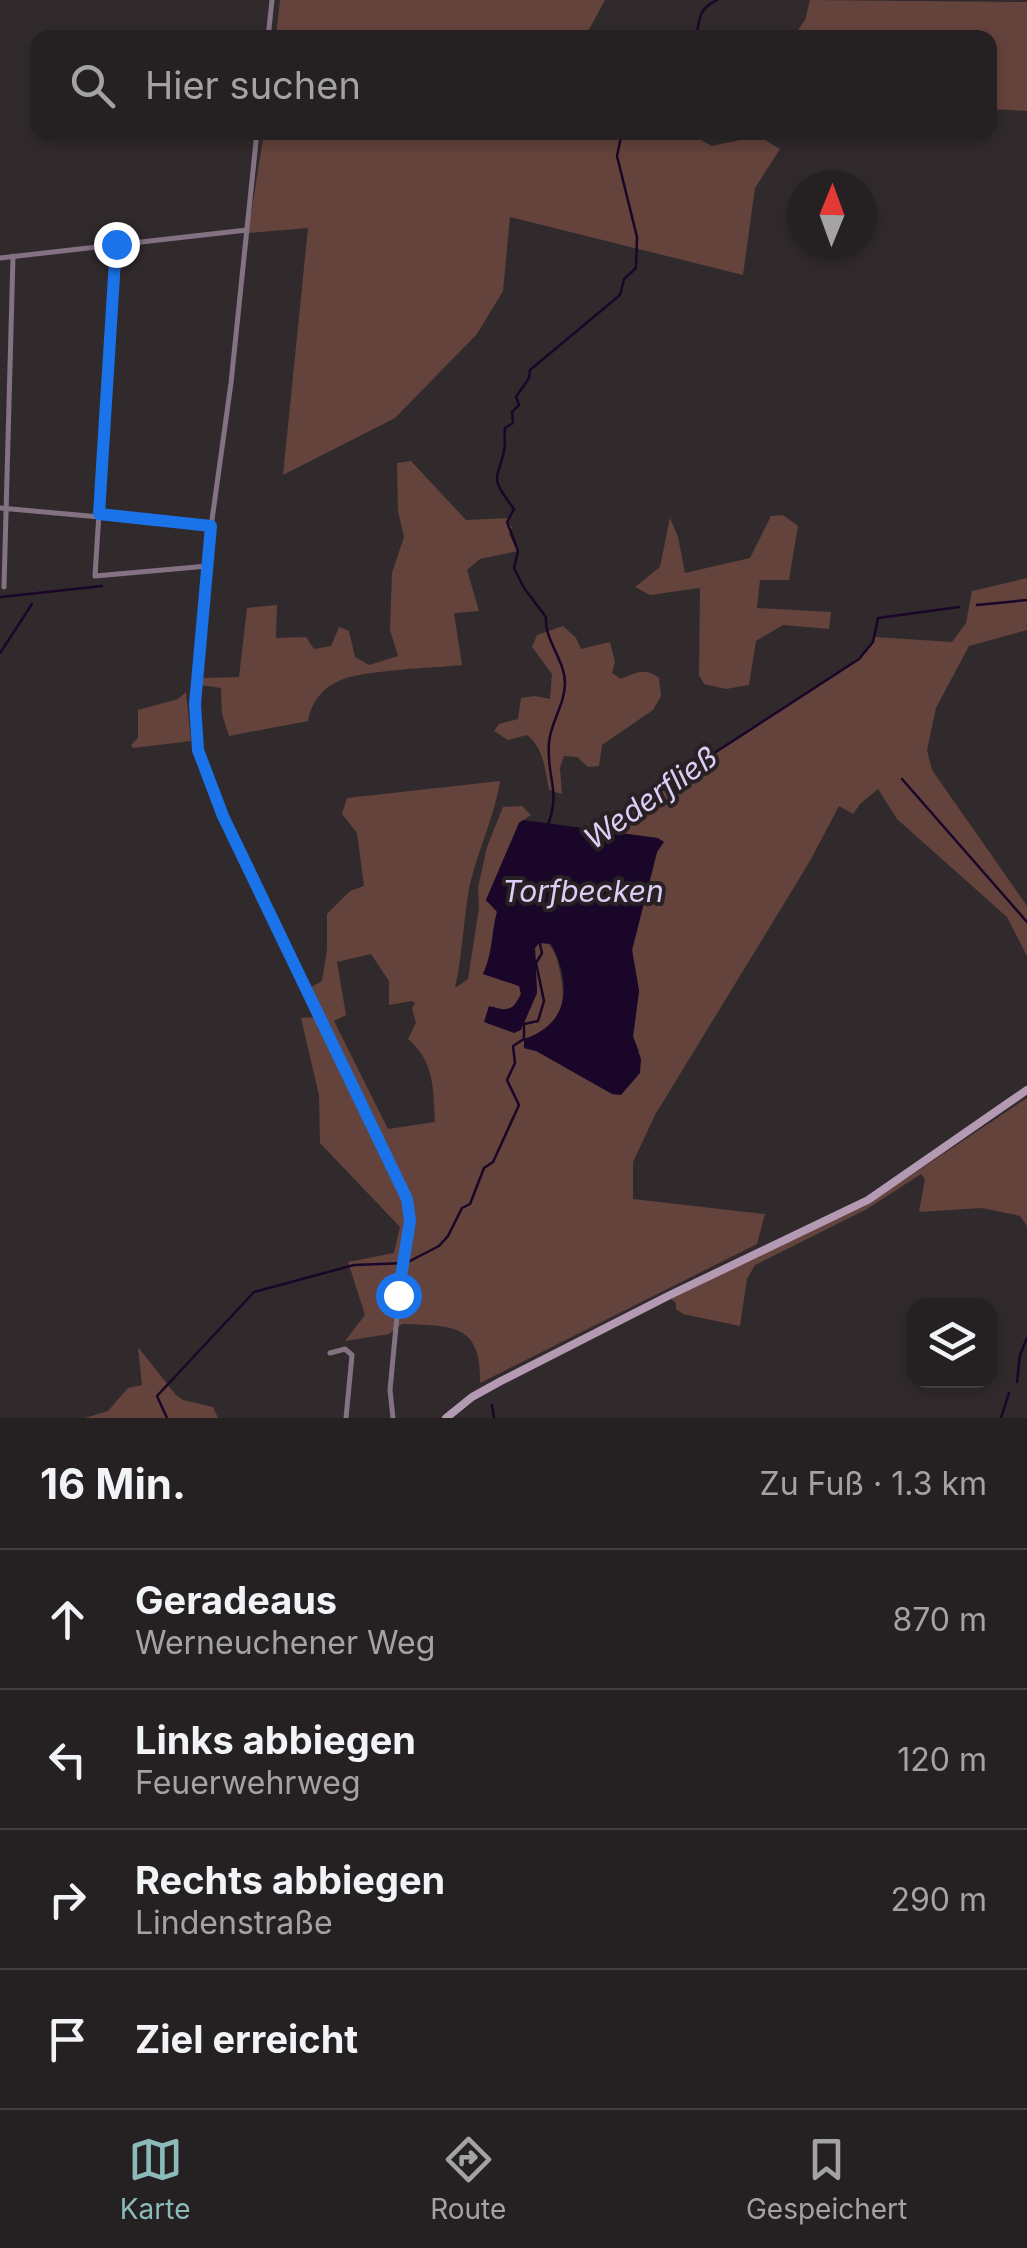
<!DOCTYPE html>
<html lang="de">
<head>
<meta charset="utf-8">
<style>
  body { margin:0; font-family:Inter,sans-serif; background:#2d282a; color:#f1f3f6 }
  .controls { position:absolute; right:30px; bottom:30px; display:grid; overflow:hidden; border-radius:20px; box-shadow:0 5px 15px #0003 }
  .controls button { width:90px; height:90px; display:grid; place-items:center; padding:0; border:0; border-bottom:2px solid #423e40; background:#252022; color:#f1f3f6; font:50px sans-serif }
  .compass { position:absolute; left:787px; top:170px; width:90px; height:90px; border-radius:50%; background:#252022; box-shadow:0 5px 15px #0003; rotate:1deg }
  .stop { position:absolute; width:30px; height:30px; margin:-22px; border:8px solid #1a73e8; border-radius:50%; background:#fff }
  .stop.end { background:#1a73e8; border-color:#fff; box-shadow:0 2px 10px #0008 }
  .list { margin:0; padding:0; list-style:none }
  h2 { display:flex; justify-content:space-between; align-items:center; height:130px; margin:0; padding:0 40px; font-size:42px }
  h2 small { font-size:32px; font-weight:400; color:#a3a3a5 }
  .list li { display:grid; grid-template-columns:65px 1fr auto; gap:30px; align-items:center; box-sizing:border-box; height:140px; padding:0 40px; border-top:2px solid #423e40 }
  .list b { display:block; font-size:38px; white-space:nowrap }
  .list p { margin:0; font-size:32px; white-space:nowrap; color:#a3a3a5 }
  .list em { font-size:32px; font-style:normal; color:#a3a3a5 }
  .icon { flex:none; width:55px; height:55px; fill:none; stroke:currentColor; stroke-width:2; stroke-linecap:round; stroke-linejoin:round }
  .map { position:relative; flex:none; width:1027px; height:1418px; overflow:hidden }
  .search { position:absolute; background:#252022; box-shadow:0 5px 15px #0003; left:30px; right:30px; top:30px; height:110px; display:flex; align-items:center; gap:25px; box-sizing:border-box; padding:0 35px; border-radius:20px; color:#a3a3a5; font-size:38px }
  .sheet { height:690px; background:#252022 }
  nav { display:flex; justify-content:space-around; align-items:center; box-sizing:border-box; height:140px; border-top:2px solid #423e40; background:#252022; font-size:28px; color:#a3a3a5 }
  nav a { display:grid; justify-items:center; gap:5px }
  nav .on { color:#8bbbb9 }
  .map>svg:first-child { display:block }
  .green { fill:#64433c; fill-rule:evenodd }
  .water { fill:#190629 }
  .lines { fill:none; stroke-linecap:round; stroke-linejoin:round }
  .stream { stroke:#190629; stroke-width:2.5 }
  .street { stroke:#837282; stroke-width:5 }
  .secondary { stroke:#b499b3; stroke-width:8 }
  .route { stroke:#1a73e8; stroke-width:12 }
  .labels { text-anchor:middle; stroke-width:8; stroke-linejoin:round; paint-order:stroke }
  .water-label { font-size:30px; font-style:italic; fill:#deccf6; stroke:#272123 }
</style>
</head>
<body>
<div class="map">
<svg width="1027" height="1418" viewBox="0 0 1027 1418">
  <rect width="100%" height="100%" fill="#312a2d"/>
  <g class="green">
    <polygon points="280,0 605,0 585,37 276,37"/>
    <polygon points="810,0 1027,2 1027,111 990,109 990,38 793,37 805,20"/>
    <polygon points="685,132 712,146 758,136 780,149 755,188 743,275 510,217 503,291 477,334 395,418 283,475 308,228 248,233 264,133"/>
    <path d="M411,461L466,520L509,518L507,522L512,527L509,534L518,551L480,559L467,570L479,611L454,613L462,665C433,668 364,670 341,680C322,688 311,702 308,721L229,736L222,714L221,688L201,685L202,678L239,677L247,608L277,605L276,638L306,637L314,649L331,646L339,627L349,631L355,657L369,665L398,656L390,630L392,573L404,537L398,511L397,463Z"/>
    <polygon points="783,515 798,526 789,580 760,580 757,608 831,612 829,629 783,625 756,641 749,685 726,689 704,684 699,675 700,588 650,595 635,587 660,567 670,518 678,537 685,573 750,558 771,516"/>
    <path d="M1027,578V630L969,646L936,708L927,750L932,770L1027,906V956L1007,917L897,819L878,789L860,804L853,814L839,806L810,861L655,1115L633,1162V1199L765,1214L757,1244L480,1383C482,1322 450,1326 402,1324L389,1334L345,1341L365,1315L348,1262L394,1253L400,1227L320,1143L319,1095L301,1018L318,1017L306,990L322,981L327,950V914L350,891L364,886L357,833L342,814L347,798L500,781C494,820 475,855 468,895C463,926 462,957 455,988L468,979L479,908L478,888L487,847L503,807L522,806L531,815L519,823L486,900L497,911C491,934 493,953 483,974L520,986L521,994L512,1009L504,1011L492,1006L514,1033L537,993L535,948L539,943L546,942C556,950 557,959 560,972C569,1015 555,1022 524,1048L536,1051H639L633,1037L639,991L632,950L657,852L663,842L657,838L613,834L633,805L648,801L685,772L833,677L867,651L875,637L952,642L966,623L972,591ZM371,954L389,981V1005L412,1001L415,1003L412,1008L416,1023L408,1039C435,1062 433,1089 435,1122L388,1129L334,1021L346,1015L337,962Z"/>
    <path d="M563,626L576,638L581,649L610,642L615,662L612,673L621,679C636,673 645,667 659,678L661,696L653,710L602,745L599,766L588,767L577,757L564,756L560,768L562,794L549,790C545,769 544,749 527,735L508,740L494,731L499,724L518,719L521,698L535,696L550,699L552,674L532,647L537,635Z"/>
    <polygon points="186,692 191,741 133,748 131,745 138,738 138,710 178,699"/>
    <polygon points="1027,1098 1027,1226 1020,1216 982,1208 919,1212 925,1179 921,1174 867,1209 755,1265 747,1279 740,1326 683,1314 676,1309 676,1303 670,1298 865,1206"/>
    <polygon points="138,1347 176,1395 183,1400 213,1407 218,1418 85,1418 108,1411 128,1388 142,1385"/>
  </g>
  <path class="water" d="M523,820L658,838L664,842L657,852L632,950L639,991L633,1036L641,1059L640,1073L621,1095L612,1094L536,1051L524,1048V1039C570,1024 572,983 551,944L539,943L535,948L537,993L521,1030L514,1033L484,1022L489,1006C506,1011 513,1012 521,994L519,986L483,974C493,953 491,934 497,912L486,900L519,823Z"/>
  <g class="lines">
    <g class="stream">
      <path d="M692,38L697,34C699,17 700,8 717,0"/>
      <polyline points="1,597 102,586"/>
      <polyline points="977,605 1027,600"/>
      <polyline points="0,653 32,604"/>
      <polyline points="902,779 1027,922"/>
      <path d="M547,827C562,791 546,778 549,743C550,723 565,705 565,683C565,660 544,640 546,617L524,588L514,568L518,551L507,522L514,509C487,474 499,481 505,446C505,440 504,434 505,428L513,423L512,412L519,405L516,397L529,378L530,370L620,295L624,279L636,268L637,237L617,156L622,132"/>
      <polyline points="605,834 615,830 633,805 648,801 685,772 859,659 873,642 878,618 959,607"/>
      <polyline points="1017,1382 1020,1355 1027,1338"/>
      <polyline points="492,1405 494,1418"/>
      <polyline points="167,1418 157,1396 254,1292 354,1265 406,1263 439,1246 448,1236 462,1208 470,1204 484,1168 493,1162 519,1105 507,1080 515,1063 513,1046 524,1039 524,1024 538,1021 544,1001 536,963 542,953 539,940"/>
      <polyline points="1001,1418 1009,1393"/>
    </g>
    <g class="street">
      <polyline points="268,38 272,0"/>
      <polyline points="257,132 231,383 211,527 195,704 196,743 223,816 407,1199 410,1221 399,1295 390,1390 393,1418"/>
      <polyline points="116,244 95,576 208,566"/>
      <polyline points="0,258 247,230"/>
      <polyline points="0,508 211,527"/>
      <polyline points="4,587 13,256"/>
      <polyline points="330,1353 345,1349 352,1355 346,1418"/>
    </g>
    <polyline class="secondary" points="446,1418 472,1397 501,1381 670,1295 868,1200 1027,1090"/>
  </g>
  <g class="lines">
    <polyline class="route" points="116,244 99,514 211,526 195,704 198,750 223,816 407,1199 410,1221 398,1295"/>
  </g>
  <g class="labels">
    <g class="water-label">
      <text transform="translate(651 798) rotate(-35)" y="10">Wederfließ</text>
      <text x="583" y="902">Torfbecken</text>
    </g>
  </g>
</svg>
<div class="controls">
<button><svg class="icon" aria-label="layers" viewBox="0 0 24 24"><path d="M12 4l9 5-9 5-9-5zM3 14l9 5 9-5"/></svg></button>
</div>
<svg class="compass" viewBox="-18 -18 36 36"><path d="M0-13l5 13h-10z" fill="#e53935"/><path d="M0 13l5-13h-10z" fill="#a3a3a5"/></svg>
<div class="stop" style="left:398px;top:1295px"></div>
<div class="stop end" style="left:116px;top:244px"></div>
<div class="search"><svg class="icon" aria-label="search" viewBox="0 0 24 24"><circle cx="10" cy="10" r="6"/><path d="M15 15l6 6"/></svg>Hier suchen</div>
</div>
<section class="sheet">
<h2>16 Min.<small>Zu Fuß · 1.3 km</small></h2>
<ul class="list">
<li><svg class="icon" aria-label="ahead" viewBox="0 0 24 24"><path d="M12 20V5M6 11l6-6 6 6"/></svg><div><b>Geradeaus</b><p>Werneuchener Weg</p></div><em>870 m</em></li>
<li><svg class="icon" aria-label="left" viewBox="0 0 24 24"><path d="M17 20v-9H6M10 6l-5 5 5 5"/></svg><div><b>Links abbiegen</b><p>Feuerwehrweg</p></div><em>120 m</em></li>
<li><svg class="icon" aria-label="right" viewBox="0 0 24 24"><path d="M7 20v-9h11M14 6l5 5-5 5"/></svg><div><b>Rechts abbiegen</b><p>Lindenstraße</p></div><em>290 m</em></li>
<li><svg class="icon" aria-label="arrive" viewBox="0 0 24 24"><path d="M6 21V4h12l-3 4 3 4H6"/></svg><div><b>Ziel erreicht</b></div></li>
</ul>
</section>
<nav>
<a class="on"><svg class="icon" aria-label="map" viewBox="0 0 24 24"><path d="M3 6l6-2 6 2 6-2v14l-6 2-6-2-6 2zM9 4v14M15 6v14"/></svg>Karte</a>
<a><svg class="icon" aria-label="directions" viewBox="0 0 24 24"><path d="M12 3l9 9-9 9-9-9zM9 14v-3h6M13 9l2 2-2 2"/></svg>Route</a>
<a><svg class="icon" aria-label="saved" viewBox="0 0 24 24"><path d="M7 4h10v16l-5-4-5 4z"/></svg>Gespeichert</a>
</nav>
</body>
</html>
